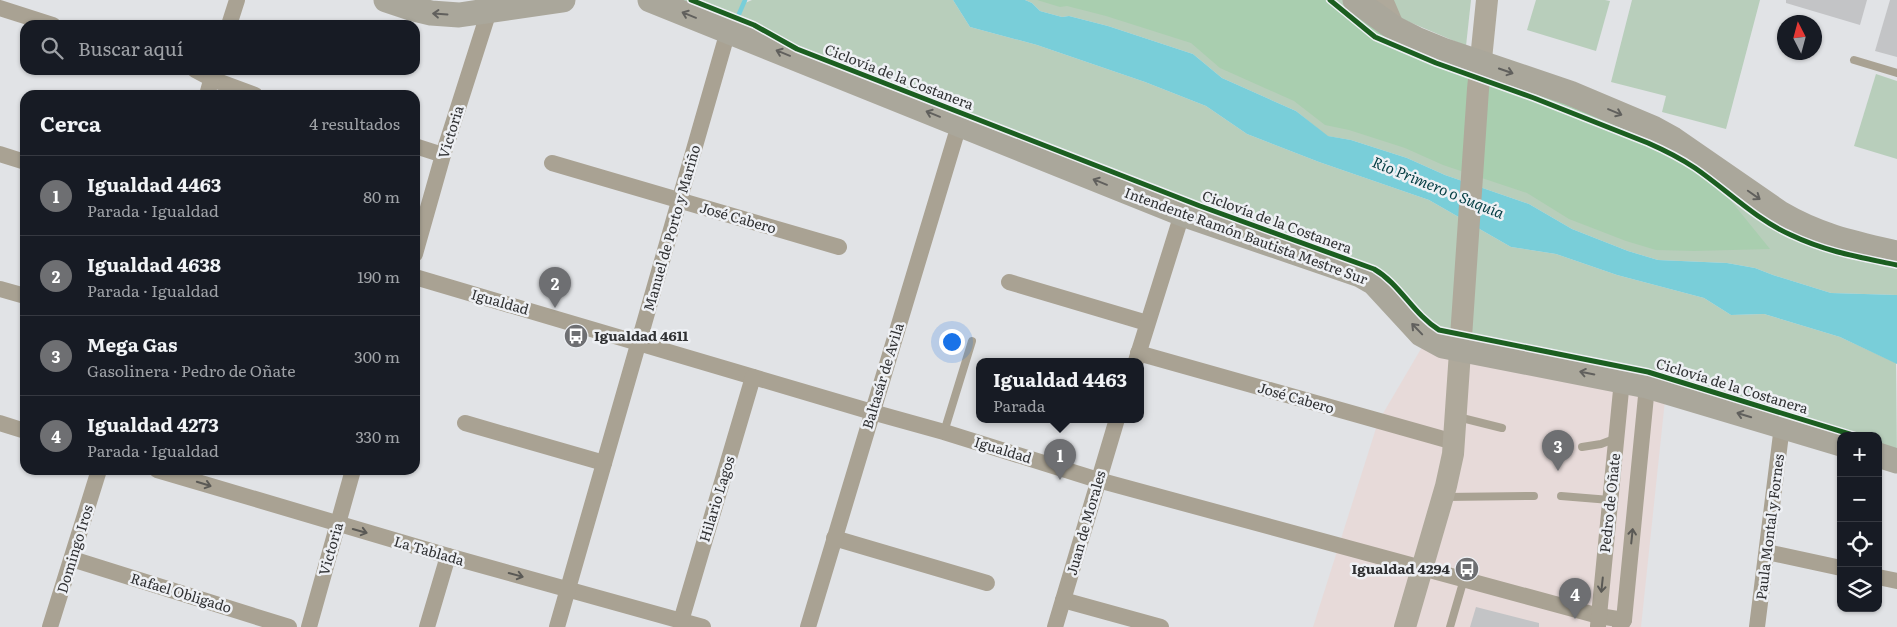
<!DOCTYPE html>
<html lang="es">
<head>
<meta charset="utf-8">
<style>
  body { margin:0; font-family:Literata,serif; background:#20242c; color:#f1f3f6 }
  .controls { position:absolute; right:15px; bottom:15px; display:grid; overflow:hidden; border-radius:10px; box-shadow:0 1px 4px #0004 }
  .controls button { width:45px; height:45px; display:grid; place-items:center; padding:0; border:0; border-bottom:1px solid #363941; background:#171b24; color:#f1f3f6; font:25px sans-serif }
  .compass { position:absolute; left:1777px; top:15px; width:45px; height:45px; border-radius:50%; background:#171b24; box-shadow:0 1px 4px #0004; rotate:354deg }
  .you { position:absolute; left:951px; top:341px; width:18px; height:18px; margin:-12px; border:4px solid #fff; border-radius:50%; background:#1a73e8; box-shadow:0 0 0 8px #1a73e833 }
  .badge { display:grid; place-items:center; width:32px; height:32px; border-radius:50%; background:#6e6f72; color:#fff; font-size:16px; font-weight:700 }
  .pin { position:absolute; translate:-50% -41px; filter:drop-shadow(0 1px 2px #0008) }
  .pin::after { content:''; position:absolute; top:26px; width:18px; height:15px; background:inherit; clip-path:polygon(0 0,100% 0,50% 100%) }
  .popup { position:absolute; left:976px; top:358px; width:168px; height:65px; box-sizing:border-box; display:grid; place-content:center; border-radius:10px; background:#171b24; filter:drop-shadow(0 1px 4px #0005); font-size:16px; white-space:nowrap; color:#9ea1a6 }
  .popup b { font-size:19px; color:#f1f3f6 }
  .popup::after { content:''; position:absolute; left:50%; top:100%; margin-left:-10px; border:10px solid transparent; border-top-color:#171b24 }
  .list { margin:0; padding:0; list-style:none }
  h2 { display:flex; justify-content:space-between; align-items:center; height:65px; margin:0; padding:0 20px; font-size:21px }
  h2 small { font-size:16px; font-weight:400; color:#9ea1a6 }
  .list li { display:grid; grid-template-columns:32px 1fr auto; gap:15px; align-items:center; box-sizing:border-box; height:80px; padding:0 20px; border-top:1px solid #363941 }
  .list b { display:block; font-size:19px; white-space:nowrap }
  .list p { margin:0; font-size:16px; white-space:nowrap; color:#9ea1a6 }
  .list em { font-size:16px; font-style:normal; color:#9ea1a6 }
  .icon { flex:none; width:28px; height:28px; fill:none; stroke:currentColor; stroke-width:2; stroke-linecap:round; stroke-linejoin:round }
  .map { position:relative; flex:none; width:1897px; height:627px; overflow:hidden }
  .search { position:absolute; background:#171b24; box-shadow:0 1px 4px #0004; left:20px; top:20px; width:400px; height:55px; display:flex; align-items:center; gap:12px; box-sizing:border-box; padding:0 18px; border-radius:15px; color:#9ea1a6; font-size:19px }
  .panel { position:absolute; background:#171b24; box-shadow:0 1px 4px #0004; left:20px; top:90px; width:400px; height:385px; border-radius:15px }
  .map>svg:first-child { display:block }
  .industrial { fill:#e7dad9 }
  .green { fill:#b8cebb }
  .forest { fill:#a9ceaf }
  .water { fill:#79ced9 }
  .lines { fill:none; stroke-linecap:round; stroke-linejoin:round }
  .stream { stroke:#79ced9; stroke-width:4.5 }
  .building { fill:#c3c4c6 }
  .lane { stroke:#a9a293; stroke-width:8 }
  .street { stroke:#a9a293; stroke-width:16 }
  .secondary { stroke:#afa99b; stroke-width:22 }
  .primary { stroke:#aaa79b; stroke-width:25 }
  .cycleway-casing { stroke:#eef0f4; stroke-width:8 }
  .cycleway { stroke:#1b5e20; stroke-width:5 }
  .oneway { stroke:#61605d }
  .oneway2 { stroke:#5a5955 }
  .labels { text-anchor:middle; stroke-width:5; stroke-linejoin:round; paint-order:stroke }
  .street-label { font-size:14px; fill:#303133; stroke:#eef0f4 }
  .poi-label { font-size:14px; font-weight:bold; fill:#303133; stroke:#eef0f4; text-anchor:start }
  .water-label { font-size:15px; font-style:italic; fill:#033d43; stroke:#eef0f4 }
</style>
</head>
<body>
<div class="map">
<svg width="1897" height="627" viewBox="0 0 1897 627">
  <rect width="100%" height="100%" fill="#e1e3e6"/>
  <polygon class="industrial" points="1422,347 1665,400 1641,627 1313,627 1378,422"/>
  <g class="green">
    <polygon points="650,0 743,0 742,2 745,3 752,0 953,0 970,27 1037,45 1145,82 1206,106 1247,134 1319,162 1429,200 1511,247 1556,254 1617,275 1704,298 1731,315 1764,314 1840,337 1896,363 1897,461 1878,455 1878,436 1841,436 1460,350 1383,292"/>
    <polygon points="1025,0 1355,0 1570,93 1780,213 1897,253 1897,295 1831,293 1773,275 1755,268 1727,263 1658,260 1628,251 1572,229 1529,204 1445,175 1407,158 1351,140 1327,136 1296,111 1222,78 1193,54 1108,26 1069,16 1062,17 1040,11 1032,3"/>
    <polygon points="1389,0 1471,0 1466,46 1400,18"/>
    <polygon points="1536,0 1605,0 1610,1 1596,51 1527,30"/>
    <polygon points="1632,0 1760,0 1726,129 1662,112 1666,96 1611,82"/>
    <polygon points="1876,74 1897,81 1897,159 1854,146"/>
  </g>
  <polygon class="forest" points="1037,0 1334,0 1404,42 1447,65 1579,103 1676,148 1723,191 1770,249 1694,251 1656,250 1626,241 1569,219 1527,193 1443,165 1405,148 1349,130 1325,125 1294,101 1220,68 1191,43 1106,16 1067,6 1060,7"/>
  <polygon class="water" points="953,0 1025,0 1032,3 1040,11 1062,17 1069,16 1108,26 1193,54 1222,78 1296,111 1328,136 1351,140 1407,158 1445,175 1529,204 1572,229 1628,251 1658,260 1727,263 1755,268 1773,275 1831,293 1897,295 1897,364 1840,337 1764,314 1731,315 1704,298 1617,275 1556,254 1511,247 1429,200 1319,162 1247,134 1206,106 1145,82 1037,45 970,27"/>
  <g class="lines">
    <polyline class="stream" points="739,14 745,0"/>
  </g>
  <g class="building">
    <polygon points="1786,0 1867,0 1860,25 1786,3"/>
    <polygon points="1890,0 1897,0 1897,57 1875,51"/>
    <polygon points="1476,607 1539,623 1539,627 1470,627"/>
  </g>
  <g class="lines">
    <g class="lane">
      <polyline points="1854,60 1897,73"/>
      <polyline points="1458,417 1502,428"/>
      <polyline points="944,432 972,341"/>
      <polyline points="1582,447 1601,444 1617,438"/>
      <polyline points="1561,496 1610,500"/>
      <polyline points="1445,497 1534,496"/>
      <polyline points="1450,627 1464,579"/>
    </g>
    <g class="street">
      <polyline points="0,8 53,25"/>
      <polyline points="229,25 237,0"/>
      <polyline points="195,70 212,79 255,95"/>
      <polyline points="207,95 214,70"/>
      <polyline points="415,146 443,155"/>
      <polyline points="0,154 25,162"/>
      <polyline points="552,163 839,247"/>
      <polyline points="415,254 443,155 489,11"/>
      <polyline points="415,277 872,412 944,432 1098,480 1599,616 1624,620"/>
      <polyline points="1009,282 1147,323"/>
      <polyline points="0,289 25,296"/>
      <polyline points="1138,353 1454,442"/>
      <polyline points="1136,361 1182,214"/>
      <polyline points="0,423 25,431"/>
      <polyline points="465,423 604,463"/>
      <polyline points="157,470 448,556 703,627"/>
      <polyline points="834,538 987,583"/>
      <polyline points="1767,552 1841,568"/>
      <polyline points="72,559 289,627"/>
      <polyline points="1878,577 1897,581"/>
      <polyline points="1063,600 1161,627"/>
      <polyline points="681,621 753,377"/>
      <polyline points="1598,626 1622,380"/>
      <polyline points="50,627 99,470"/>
      <polyline points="309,627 353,470"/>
      <polyline points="427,627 448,556"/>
      <polyline points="557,627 728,31"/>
      <polyline points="808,627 959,125"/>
      <polyline points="1055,627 1117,419"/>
      <polyline points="1620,627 1624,620 1647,386"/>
      <polyline points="1757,627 1782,426"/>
    </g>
    <g class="secondary">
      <polyline points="1382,0 1394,28"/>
      <polyline points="1405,627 1446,486 1453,454 1478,89 1487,0"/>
    </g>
    <g class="primary">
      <polyline points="386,0 410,8 431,13 459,15 563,0"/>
      <polyline points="650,0 1182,214 1360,275 1374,283 1421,334 1443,346 1647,386 1841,444"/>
      <path d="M1355,0L1394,28L1416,39L1443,50L1570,93L1653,128L1673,139L1780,213C1819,236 1853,243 1897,253"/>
      <polyline points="1878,455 1897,461"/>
    </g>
    <g class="cycleway-casing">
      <g id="cycleway">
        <path d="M691,0L754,25L797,49L1200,206L1374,269C1400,284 1413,314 1439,330L1648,372L1856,436"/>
        <path d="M1330,0L1375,37L1436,63L1534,98L1648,143C1664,150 1680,158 1695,168C1727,190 1755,219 1791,235C1827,252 1859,257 1897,265"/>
      </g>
    </g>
    <use href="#cycleway" class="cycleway"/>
  </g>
  <defs><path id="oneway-shaft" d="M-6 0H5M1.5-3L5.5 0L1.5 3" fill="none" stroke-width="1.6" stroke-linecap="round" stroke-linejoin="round" transform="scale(1.25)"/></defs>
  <g class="oneway">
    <use href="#oneway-shaft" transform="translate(440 14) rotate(-176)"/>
    <use href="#oneway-shaft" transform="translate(689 15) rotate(-158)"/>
    <use href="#oneway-shaft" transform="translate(783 53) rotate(-158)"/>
    <use href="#oneway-shaft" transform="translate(1506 71) rotate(19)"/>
    <use href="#oneway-shaft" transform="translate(1615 112) rotate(23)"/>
    <use href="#oneway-shaft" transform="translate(933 114) rotate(-158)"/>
    <use href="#oneway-shaft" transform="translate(1100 182) rotate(-158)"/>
    <use href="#oneway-shaft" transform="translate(1754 195) rotate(35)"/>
    <use href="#oneway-shaft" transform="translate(1417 329) rotate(-134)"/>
    <use href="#oneway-shaft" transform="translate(1587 373) rotate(-169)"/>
    <use href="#oneway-shaft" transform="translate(1744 415) rotate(-163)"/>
  </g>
  <g class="oneway2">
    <use href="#oneway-shaft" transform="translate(204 484) rotate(17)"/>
    <use href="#oneway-shaft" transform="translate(360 531) rotate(16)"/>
    <use href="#oneway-shaft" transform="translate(1632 536) rotate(-84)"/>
    <use href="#oneway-shaft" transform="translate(516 575) rotate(15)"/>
    <use href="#oneway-shaft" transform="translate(1602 585) rotate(96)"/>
  </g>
  <defs>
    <g id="bus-disc" transform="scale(1.25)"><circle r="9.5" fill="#6e6f72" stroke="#eef0f4"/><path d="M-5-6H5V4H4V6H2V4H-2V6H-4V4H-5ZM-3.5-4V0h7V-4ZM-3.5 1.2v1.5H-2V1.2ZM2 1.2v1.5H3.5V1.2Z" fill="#fff"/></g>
  </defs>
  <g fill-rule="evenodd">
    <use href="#bus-disc" x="576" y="336"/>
    <use href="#bus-disc" x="1467" y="569"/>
  </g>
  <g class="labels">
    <g class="street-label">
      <text transform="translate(899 77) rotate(21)" y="5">Ciclovía de la Costanera</text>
      <text transform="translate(451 132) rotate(-73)" y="5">Victoria</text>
      <text transform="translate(738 218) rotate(16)" y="5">José Cabero</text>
      <text transform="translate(1277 222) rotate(20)" y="5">Ciclovía de la Costanera</text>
      <text transform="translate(672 228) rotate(-74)" y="5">Manuel de Porto y Mariño</text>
      <text transform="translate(1246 236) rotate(20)" y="5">Intendente Ramón Bautista Mestre Sur</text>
      <text transform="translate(500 302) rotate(16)" y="5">Igualdad</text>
      <text transform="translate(883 376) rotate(-73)" y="5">Baltasár de Avila</text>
      <text transform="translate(1732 386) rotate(17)" y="5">Ciclovía de la Costanera</text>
      <text transform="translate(1296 398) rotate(16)" y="5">José Cabero</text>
      <text transform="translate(1003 450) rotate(17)" y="5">Igualdad</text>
      <text transform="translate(717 499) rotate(-73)" y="5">Hilario Lagos</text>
      <text transform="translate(1610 503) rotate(-84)" y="5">Pedro de Oñate</text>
      <text transform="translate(1086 523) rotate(-74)" y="5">Juan de Morales</text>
      <text transform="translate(1770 527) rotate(-83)" y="5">Paula Montal y Fornes</text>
      <text transform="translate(75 549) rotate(-73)" y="5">Domingo Iros</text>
      <text transform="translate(331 549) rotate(-74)" y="5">Victoria</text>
      <text transform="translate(429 551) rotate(16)" y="5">La Tablada</text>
      <text transform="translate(181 593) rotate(17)" y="5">Rafael Obligado</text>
    </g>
    <g class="poi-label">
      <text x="594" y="341">Igualdad 4611</text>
      <text x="1450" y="574" text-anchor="end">Igualdad 4294</text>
    </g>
    <g class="water-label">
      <text transform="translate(1438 188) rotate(22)" y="5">Río Primero o Suquía</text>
    </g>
  </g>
</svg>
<div class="controls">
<button>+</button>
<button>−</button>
<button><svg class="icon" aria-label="locate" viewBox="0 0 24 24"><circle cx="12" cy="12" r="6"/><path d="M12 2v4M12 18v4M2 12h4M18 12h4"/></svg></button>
<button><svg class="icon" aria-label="layers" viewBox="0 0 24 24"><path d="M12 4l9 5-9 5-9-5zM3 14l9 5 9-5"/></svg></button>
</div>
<svg class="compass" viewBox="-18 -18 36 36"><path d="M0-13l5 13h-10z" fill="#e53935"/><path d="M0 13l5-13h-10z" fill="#9ea1a6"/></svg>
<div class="you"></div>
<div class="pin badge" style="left:1060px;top:480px">1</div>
<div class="popup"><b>Igualdad 4463</b>Parada</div>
<div class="pin badge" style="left:555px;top:308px">2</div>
<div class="pin badge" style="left:1558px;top:471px">3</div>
<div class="pin badge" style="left:1575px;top:619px">4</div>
<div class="search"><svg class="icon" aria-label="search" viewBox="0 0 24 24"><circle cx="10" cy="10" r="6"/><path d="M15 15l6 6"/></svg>Buscar aquí</div>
<section class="panel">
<h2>Cerca<small>4 resultados</small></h2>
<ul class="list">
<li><span class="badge">1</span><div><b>Igualdad 4463</b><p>Parada · Igualdad</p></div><em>80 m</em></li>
<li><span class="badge">2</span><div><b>Igualdad 4638</b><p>Parada · Igualdad</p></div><em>190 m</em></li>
<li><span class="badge">3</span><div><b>Mega Gas</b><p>Gasolinera · Pedro de Oñate</p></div><em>300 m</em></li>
<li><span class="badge">4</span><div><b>Igualdad 4273</b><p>Parada · Igualdad</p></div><em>330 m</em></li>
</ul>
</section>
</div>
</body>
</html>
